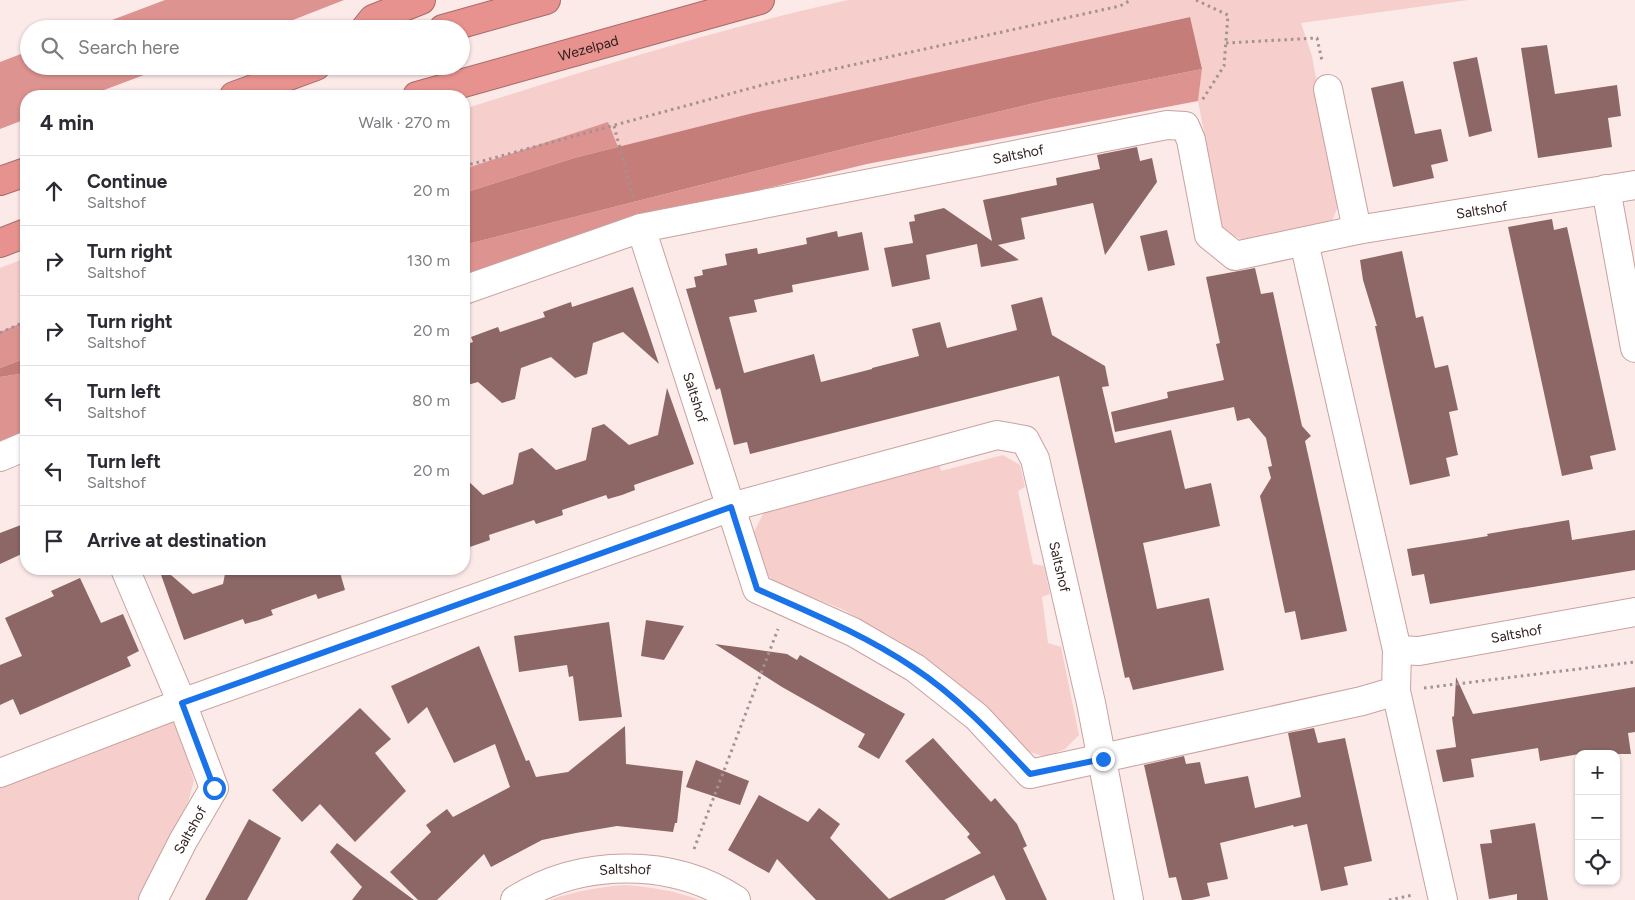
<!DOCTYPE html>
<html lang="en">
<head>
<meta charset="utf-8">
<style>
  body { margin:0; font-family:Figtree,sans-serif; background:#f2f2f3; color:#2b2b33 }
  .controls { position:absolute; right:15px; bottom:15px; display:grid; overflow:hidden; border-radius:10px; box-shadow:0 1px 4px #0004 }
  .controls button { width:45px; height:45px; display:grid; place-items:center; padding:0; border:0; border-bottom:1px solid #e1e1e2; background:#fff; color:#2b2b33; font:25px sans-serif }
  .stop { position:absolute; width:15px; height:15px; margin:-11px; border:4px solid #1a73e8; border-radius:50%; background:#fff }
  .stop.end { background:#1a73e8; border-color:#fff; box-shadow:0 1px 5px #0008 }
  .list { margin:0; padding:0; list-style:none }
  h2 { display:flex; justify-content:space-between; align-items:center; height:65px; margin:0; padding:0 20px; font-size:21px }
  h2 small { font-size:16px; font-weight:400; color:#7c7c81 }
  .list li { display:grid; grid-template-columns:32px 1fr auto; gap:15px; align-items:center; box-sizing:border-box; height:70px; padding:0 20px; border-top:1px solid #e1e1e2 }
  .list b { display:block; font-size:19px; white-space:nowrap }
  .list p { margin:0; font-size:16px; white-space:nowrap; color:#7c7c81 }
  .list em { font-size:16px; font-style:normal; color:#7c7c81 }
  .icon { flex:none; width:28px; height:28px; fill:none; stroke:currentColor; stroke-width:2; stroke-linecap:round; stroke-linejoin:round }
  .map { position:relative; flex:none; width:1635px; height:900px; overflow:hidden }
  .search { position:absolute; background:#fff; box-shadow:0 1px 4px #0004; left:20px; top:20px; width:450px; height:55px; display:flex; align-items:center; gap:12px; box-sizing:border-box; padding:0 18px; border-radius:28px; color:#7c7c81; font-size:19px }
  .panel { position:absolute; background:#fff; box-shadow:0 1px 4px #0004; left:20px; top:90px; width:450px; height:485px; border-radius:20px }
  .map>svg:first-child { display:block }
  .green { fill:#f6cecb }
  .forest { fill:#dd9390 }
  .water { fill:#c57d7a }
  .building { fill:#8c6765 }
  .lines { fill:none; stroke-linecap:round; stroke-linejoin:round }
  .minor-casing { stroke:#c9a19e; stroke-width:30 }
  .highway-casing { stroke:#a76a68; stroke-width:30 }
  .path { stroke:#a39291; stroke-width:3; stroke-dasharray:2.5 4; stroke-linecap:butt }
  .minor { stroke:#fff; stroke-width:28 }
  .highway { stroke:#e7928e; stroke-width:28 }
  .route { stroke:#1a73e8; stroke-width:6 }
  .labels { text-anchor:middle; stroke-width:4; stroke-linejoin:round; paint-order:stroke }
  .street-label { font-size:14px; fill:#302120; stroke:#fff }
</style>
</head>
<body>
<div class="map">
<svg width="1635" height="900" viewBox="0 0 1635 900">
  <rect width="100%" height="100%" fill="#fceae9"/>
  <g class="green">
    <path d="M848,0H1468L1301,23L1312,56L1339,204L1331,223L1245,241L1223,231L1198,101L1202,69L1189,17L753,113L618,147L607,123L464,169V109C591,69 718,29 848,0Z"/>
    <polygon points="26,258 26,321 0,332 0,268"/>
    <polygon points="1003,455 1020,465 1025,487 1018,491 1033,564 1044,566 1050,594 1042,597 1048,643 1061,647 1079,735 1065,749 1046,757 1027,751 955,683 901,642 842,609 776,583 761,569 752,536 763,514 939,464 941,471"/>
    <polygon points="175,717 194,781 188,802 161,853 141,900 0,900 0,783 69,753 77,760"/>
    <path d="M625,885C652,887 675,891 700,900H550C575,891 599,887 625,885Z"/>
  </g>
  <g class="forest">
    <polygon points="165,0 344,0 270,29 88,29"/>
    <polygon points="29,51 29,66 168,66 88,96 26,96 26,119 0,129 0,62"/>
    <polygon points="1202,69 1198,101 867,164 615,225 464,276 464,245 859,145 1051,99"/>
    <polygon points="608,122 618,147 574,158 464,193 464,169"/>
    <polygon points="26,321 26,358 0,368 0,332"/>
    <polygon points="26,373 26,433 0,445 0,377"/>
  </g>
  <g class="water">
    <polygon points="1190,17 1202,69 1051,99 859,145 464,245 464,193 574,158 753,113"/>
    <polygon points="26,358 26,373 0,377 0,368"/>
  </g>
  <g class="building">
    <polygon points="1547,45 1555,94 1617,85 1621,116 1608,118 1612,147 1538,158 1521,48"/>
    <polygon points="1477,57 1492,131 1469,137 1453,62"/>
    <polygon points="1403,81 1415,134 1441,129 1448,161 1431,165 1434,178 1393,187 1371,88"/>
    <polygon points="1137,147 1140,161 1152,158 1157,182 1105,255 1093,203 1021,218 1025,239 998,245 1019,260 981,267 977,244 926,255 930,279 892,287 884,248 913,243 909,222 915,221 914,215 944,208 992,241 983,200 1057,185 1056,178 1100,169 1097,155"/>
    <polygon points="1552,219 1554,230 1567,227 1616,450 1590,456 1593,469 1562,476 1508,227"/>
    <polygon points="1167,230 1175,265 1148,271 1140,236"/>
    <polygon points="837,231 838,237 862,232 869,270 792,285 793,292 754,300 757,312 729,317 744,373 814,354 821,382 872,369 872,368 919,356 912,329 940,322 947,348 1017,330 1011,305 1042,297 1052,335 1105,366 1109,386 1102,387 1115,443 1171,430 1185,489 1211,483 1220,526 1143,543 1157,609 1209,598 1224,670 1133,690 1129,677 1125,678 1059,376 750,454 747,442 734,445 720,388 716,390 686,289 696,287 694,277 703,275 702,270 727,265 725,254 757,248 758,254 807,244 806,238"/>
    <polygon points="1402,251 1416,318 1423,316 1435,368 1448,365 1458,410 1449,412 1458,455 1446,458 1450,476 1410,485 1375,326 1377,326 1363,280 1360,260"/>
    <polygon points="1255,268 1261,294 1273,292 1302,426 1311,436 1305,441 1347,631 1301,640 1295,611 1285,613 1260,496 1271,478 1268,467 1272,466 1266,438 1249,418 1237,421 1234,407 1115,432 1111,412 1168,398 1167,392 1224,380 1216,344 1220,343 1206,277"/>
    <polygon points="633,287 659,364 623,332 593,343 587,374 575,378 551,357 521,368 515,399 502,403 478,382 464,386 464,345 473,342 471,337 498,327 500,332 545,317 543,312 571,302 572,307"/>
    <polygon points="667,388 694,464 634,485 635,490 622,495 608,499 606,495 562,510 563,515 536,524 534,520 489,535 490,540 464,549 464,477 483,495 513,484 519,453 532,448 556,470 586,460 592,428 604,424 629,445 658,435"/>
    <polygon points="1569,520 1572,540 1635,530 1635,570 1430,604 1424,574 1412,576 1407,549 1464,540 1488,536 1487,534"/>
    <polygon points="26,523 26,552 0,564 0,533"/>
    <polygon points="159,569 164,569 193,594 223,584 226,569 339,569 345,590 318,599 316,594 271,610 273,615 259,620 245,624 243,619 184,640"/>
    <polygon points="80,578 101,623 123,614 139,651 127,657 131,666 20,715 13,699 0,705 0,665 22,656 5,618 54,596 51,591"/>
    <polygon points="646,620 684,626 664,660 641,656"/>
    <polygon points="609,622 622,717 579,721 573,676 569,677 567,665 519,672 514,636"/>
    <polygon points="715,644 787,654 797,660 800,655 905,714 879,759 858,747 865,734 782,687"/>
    <polygon points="479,646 526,761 529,760 536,777 568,772 625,726 626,764 683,771 677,823 675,823 673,832 617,826 576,833 542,840 491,867 484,854 437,900 418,900 390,872 431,832 426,825 447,809 453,817 510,787 495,744 454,763 427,707 408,724 391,686"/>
    <polygon points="1456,677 1473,714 1635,687 1635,732 1628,733 1631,754 1579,754 1540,761 1538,748 1471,759 1474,777 1443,782 1436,750 1456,747 1452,717 1454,716"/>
    <polygon points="360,708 391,739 375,753 406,791 355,842 320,804 302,822 272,790"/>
    <polygon points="1314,728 1318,743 1345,738 1372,861 1344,867 1348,885 1321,891 1307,824 1294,827 1293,825 1220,843 1228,879 1207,883 1210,896 1192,900 1182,900 1176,877 1169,878 1144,765 1184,756 1186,764 1200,762 1205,784 1248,776 1255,808 1301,797 1288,733"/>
    <polygon points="933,738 991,802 995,798 1017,824 1027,846 1023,848 1047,900 1006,900 994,875 944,900 816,900 777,859 769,873 728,850 759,795 808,822 819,808 840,824 830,838 889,899 981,853 967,837 970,834 905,761"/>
    <polygon points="696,760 749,781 740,805 686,787"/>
    <polygon points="249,819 281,838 247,900 205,900"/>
    <polygon points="1535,823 1548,900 1517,900 1517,894 1489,899 1480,844 1492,843 1490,830"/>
    <polygon points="337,843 414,900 352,900 362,887 330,852"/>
  </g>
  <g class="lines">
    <g class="minor-casing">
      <g id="minor">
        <polyline points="1328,89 1357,230"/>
        <polyline points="1606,189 1635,348"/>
        <path id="s1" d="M641,228L757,589L853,632L915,668L977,717L1030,774L1362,701L1396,691"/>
        <polyline points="1304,242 1397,650 1396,691 1443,900"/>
        <path id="s2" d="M464,290L641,228L1167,125L1185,126L1191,140L1209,235L1235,256L1357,230L1635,185"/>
        <polyline points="0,457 26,446"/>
        <polyline points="125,569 182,703 214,788 183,841 153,900"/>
        <path id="s3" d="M1397,650L1419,651L1635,612"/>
        <path id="s4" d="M0,773L182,703L731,507L997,435L1025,440L1035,459L1091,703L1129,900"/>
        <path id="s5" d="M515,900C580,859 671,857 736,900"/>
      </g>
    </g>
    <g class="highway-casing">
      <g id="highway">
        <polyline points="365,29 373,19 421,0"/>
        <polyline points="443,29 546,0"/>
        <polyline points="234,96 316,66"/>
        <path id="s6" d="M417,96L760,0"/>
        <polyline points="0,181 26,172"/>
        <polyline points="0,243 26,233"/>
      </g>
    </g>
    <g class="path">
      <polyline points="1196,0 1228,15 1224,66 1201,102"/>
      <polyline points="1226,43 1317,38 1322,61"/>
      <polyline points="614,126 634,201"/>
      <polyline points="464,166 766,84 1120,6 1131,0"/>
      <polyline points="0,333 26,321"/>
      <polyline points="1424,688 1635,662"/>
      <polyline points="694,849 778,629"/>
      <polyline points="1389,900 1413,895"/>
    </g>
    <use href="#minor" class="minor"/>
    <use href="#highway" class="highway"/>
  </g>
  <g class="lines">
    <path class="route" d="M214,788L182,703L731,507L757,589C811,613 865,635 914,668C958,697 994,736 1030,774L1103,759"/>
  </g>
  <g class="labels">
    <g class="street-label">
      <text dy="5" stroke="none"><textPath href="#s6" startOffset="178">Wezelpad</textPath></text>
      <text dy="5" stroke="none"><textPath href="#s2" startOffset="572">Saltshof</textPath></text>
      <text dy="5" stroke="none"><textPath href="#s2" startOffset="1138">Saltshof</textPath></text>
      <text dy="5" stroke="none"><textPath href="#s1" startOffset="178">Saltshof</textPath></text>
      <text dy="5" stroke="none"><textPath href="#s4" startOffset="1214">Saltshof</textPath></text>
      <text dy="5" stroke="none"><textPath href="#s3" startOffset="121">Saltshof</textPath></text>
      <text transform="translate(190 830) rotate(-61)" y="5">Saltshof</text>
      <text dy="5" stroke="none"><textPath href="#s5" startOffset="116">Saltshof</textPath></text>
    </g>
  </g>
</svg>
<div class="controls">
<button>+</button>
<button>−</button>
<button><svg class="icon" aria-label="locate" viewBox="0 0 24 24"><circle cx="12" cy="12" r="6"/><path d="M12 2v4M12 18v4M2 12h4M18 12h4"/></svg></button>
</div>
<div class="stop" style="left:214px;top:788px"></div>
<div class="stop end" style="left:1103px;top:759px"></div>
<div class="search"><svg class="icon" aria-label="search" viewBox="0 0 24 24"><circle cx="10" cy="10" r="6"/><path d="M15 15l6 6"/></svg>Search here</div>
<section class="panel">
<h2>4 min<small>Walk · 270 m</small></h2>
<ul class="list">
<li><svg class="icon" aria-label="ahead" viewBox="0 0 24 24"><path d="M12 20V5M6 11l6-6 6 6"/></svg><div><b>Continue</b><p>Saltshof</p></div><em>20 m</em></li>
<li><svg class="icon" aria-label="right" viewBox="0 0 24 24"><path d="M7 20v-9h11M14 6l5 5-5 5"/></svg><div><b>Turn right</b><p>Saltshof</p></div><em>130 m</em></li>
<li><svg class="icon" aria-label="right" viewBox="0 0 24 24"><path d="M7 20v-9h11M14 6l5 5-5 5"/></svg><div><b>Turn right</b><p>Saltshof</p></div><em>20 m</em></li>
<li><svg class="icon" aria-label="left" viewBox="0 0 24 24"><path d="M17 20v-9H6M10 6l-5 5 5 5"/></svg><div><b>Turn left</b><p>Saltshof</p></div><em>80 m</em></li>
<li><svg class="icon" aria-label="left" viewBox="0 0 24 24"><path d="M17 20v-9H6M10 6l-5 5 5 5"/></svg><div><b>Turn left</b><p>Saltshof</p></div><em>20 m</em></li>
<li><svg class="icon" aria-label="arrive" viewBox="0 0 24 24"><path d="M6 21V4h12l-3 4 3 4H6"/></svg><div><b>Arrive at destination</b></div></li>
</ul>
</section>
</div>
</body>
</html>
